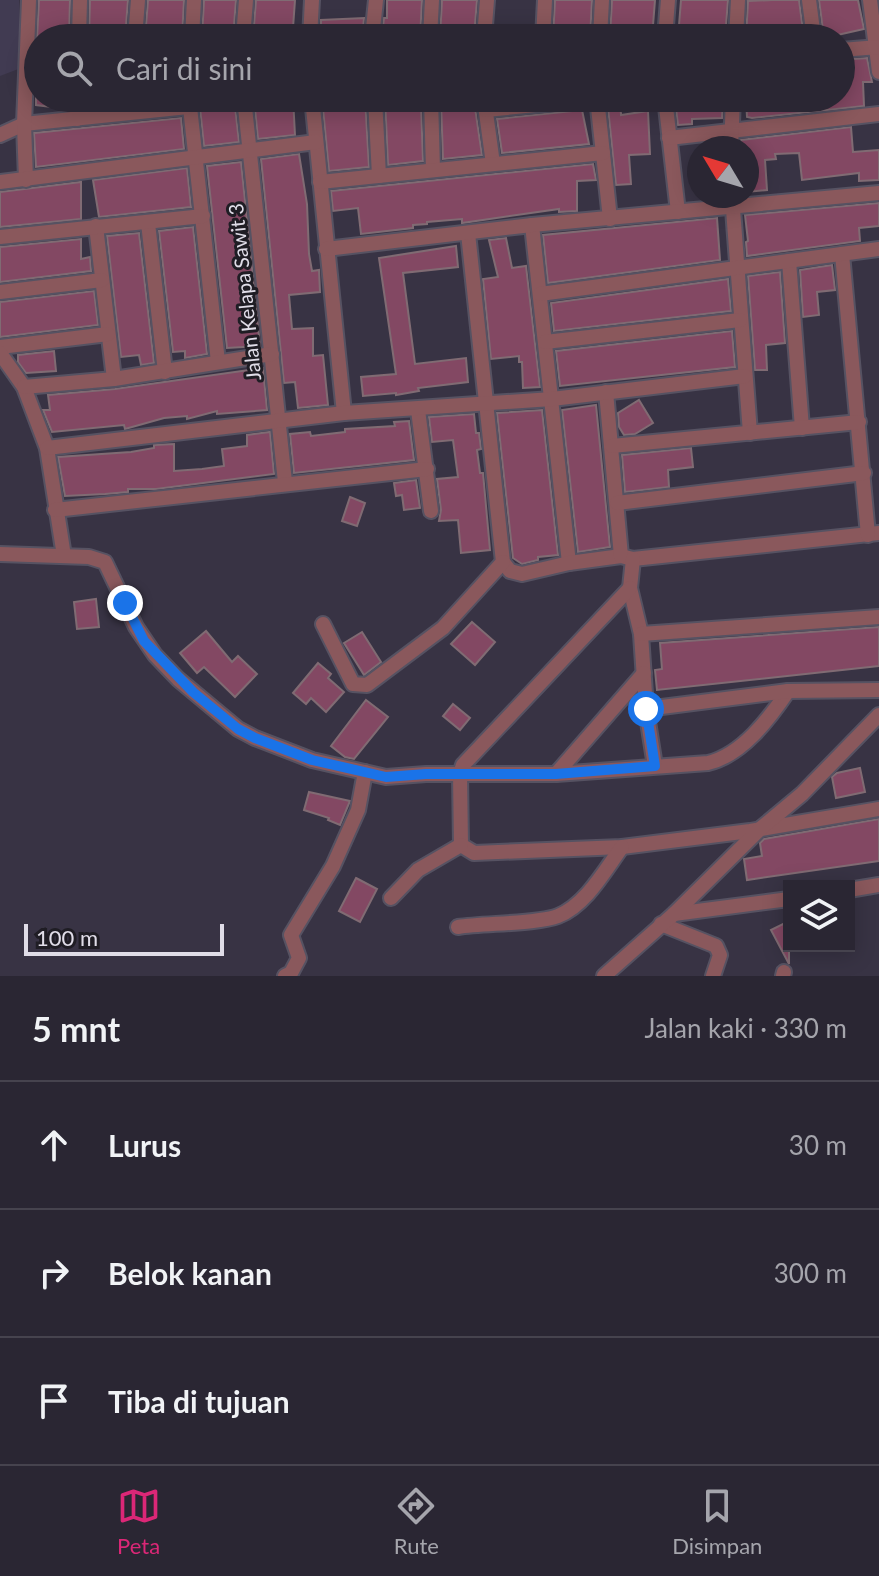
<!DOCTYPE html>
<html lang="id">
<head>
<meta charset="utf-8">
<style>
  body { margin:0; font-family:Lato,sans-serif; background:#36323f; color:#f1f3f6 }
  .controls { position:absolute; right:24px; bottom:24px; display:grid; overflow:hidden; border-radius:0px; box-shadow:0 4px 20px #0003 }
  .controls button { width:72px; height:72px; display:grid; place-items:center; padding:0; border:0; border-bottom:2px solid #46434e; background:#2a2633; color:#f1f3f6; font:40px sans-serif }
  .compass { position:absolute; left:687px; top:136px; width:72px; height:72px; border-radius:50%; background:#2a2633; box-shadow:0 4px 20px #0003; rotate:308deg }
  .scale { position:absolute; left:24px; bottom:20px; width:200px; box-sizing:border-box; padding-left:8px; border:4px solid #e0dde8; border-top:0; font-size:22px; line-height:28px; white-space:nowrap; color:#e0dde8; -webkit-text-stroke:6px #1f1d24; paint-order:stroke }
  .stop { position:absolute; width:24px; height:24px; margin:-18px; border:6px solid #1a73e8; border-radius:50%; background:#fff }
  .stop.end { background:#1a73e8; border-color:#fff; box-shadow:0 2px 8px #0008 }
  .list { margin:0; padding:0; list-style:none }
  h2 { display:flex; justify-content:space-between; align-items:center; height:104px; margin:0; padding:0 32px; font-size:34px }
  h2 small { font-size:26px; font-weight:400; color:#a5a5ac }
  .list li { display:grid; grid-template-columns:52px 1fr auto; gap:24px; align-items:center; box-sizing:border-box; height:128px; padding:0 32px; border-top:2px solid #46434e }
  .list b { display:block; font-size:30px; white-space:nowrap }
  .list em { font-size:26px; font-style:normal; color:#a5a5ac }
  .icon { flex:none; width:44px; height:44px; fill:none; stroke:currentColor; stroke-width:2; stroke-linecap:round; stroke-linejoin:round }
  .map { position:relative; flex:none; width:879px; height:976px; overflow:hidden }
  .search { position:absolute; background:#2a2633; box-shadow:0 4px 20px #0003; left:24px; right:24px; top:24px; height:88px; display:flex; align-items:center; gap:20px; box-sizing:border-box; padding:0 28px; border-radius:44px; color:#a5a5ac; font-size:30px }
  .sheet { height:488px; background:#2a2633 }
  nav { display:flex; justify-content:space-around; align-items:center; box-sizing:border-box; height:112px; border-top:2px solid #46434e; background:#2a2633; font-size:22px; color:#a5a5ac }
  nav a { display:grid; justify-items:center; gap:4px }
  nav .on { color:#db2777 }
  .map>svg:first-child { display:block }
  .built { fill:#413b52 }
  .building { fill:#834863; stroke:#806b73; stroke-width:2 }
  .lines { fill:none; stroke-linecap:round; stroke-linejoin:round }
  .minor-casing { stroke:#565262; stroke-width:18 }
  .minor { stroke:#8a585c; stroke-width:14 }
  .route { stroke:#1a73e8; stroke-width:10 }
  .labels { text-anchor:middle; stroke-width:6; stroke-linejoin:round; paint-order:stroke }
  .street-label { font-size:20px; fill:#e0dde8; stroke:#1f1d24 }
</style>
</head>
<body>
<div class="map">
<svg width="879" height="976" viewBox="0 0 879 976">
  <rect width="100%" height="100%" fill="#383344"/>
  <polygon class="built" points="0,0 19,0 21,68 0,76"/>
  <g class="building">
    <polygon points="39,0 70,0 69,38 37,38"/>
    <polygon points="90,0 128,0 125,38 89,38"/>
    <polygon points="148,0 184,0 182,38 145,38"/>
    <polygon points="204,0 236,0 233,38 202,38"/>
    <polygon points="256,0 295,0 293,28 296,38 253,38"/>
    <polygon points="387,0 422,0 420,38 382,36 384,18 387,18"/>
    <polygon points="442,0 477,0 474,36 440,38"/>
    <polygon points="555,0 592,0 590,38 553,38"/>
    <polygon points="612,0 655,0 652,38 610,37"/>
    <polygon points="681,0 728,0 725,38 678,38"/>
    <polygon points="773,0 799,0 804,38 746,38 748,1"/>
    <polygon points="819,0 858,0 864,29 824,38"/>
    <polygon points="364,18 362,38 321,38 321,20"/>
    <polygon points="867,58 872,82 863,82 864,106 752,118 747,117 746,98 841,98 841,60"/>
    <polygon points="36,63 38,98 68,98 67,109 36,105"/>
    <polygon points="88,98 178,98 88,107"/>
    <polygon points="199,98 234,98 239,142 204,146"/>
    <polygon points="254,98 293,98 295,135 258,139"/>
    <polygon points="322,98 365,98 369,167 329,171"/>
    <polygon points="385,98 416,98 417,106 421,106 423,161 388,165"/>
    <polygon points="456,98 471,98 471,101 474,101 482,155 443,159 441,101"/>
    <polygon points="607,98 620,98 621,115 648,111 650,154 629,155 631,184 616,185"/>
    <polygon points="698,98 723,98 722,118 692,119 692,124 678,125 675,100"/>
    <polygon points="582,110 589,144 502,153 497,119"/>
    <polygon points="181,118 184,149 36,167 34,133"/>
    <polygon points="851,127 853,152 879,150 879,180 859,181 859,173 802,180 799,153 775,154 776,159 765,160 767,190 747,192 747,148 741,148 741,140"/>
    <polygon points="299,154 307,204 309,254 312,271 319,270 320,292 289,295 292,329 313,328 313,356 323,355 328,405 298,408 295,382 284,383 261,159"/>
    <polygon points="241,162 260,346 227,348 207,166"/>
    <polygon points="593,164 596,180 577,181 577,211 559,212 559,209 462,223 462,219 427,222 427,224 413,225 413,228 361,234 358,208 333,211 331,191"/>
    <polygon points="187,168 191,207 99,217 93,180"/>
    <polygon points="81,182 81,219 0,227 0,192"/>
    <polygon points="879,203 879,226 859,228 860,241 747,256 746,242 748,241 745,215"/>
    <polygon points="717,218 720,260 548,283 543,235"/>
    <polygon points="193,227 207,354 185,358 185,351 173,352 159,231"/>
    <polygon points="139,233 154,363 141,365 139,355 121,357 107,236"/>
    <polygon points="506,238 512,268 526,266 540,387 523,388 522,362 519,362 519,356 491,359 483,279 498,277 489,240"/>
    <polygon points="81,239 81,259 90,257 91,271 0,282 0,247"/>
    <polygon points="456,246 458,267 403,273 415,364 466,358 468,382 418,388 419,391 396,395 396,393 363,396 361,377 396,374 379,258"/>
    <polygon points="832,265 835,290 817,292 819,315 803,317 800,270"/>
    <polygon points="780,272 785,343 766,345 767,370 755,370 748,276"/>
    <polygon points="728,279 731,311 554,331 551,303"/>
    <polygon points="94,291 98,325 0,337 0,302"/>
    <polygon points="732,331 735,367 560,386 556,351"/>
    <polygon points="54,351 56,371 26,373 18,362 18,355"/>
    <polygon points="263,368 267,410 217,414 217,411 187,419 187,416 164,418 125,429 124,425 52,432 43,410 50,410 48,395 115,389"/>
    <polygon points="639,400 653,423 635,434 624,435 619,427 618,413"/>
    <polygon points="596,405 610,547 578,552 562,410"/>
    <polygon points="542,410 558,555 538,557 538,560 522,564 513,558 497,413"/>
    <polygon points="474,414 476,433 479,433 481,449 477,450 480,473 483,473 490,550 461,553 458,520 439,521 441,510 437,479 458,477 453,440 432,442 429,417"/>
    <polygon points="409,421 414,460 294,473 290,434 310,432 311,436 345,432 345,429 395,426 394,422"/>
    <polygon points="270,432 274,474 156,489 128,489 128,492 105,494 65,496 58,457 131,452 154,448 154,445 174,444 174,471 202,469 224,466 222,449 247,446 247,435"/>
    <polygon points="691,448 693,467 668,470 669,487 625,492 622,455"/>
    <polygon points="416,480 420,508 404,510 402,495 396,496 394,483"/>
    <polygon points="350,497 365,503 357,526 342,521"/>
    <polygon points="96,599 99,627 77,629 74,602"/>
    <polygon points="472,622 495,642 475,665 451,644"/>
    <polygon points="879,627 879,666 657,690 655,670 662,669 660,643"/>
    <polygon points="206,631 232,662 238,656 257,674 235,697 204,667 197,673 180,653"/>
    <polygon points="362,632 381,662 364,675 344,643"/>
    <polygon points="318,663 331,674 328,678 344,692 326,712 311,698 306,704 293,693"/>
    <polygon points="366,700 388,717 354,759 345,757 331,746"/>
    <polygon points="453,704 470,718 460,730 443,716"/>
    <polygon points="860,768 865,792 836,798 832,777 837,773"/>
    <polygon points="309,792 350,801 340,825 328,820 329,818 304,810"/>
    <polygon points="879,819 879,861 747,880 744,859 762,856 760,843 764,839"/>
    <polygon points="356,878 377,889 360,922 339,911"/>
    <polygon points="789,921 789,964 771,930"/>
  </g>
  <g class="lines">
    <g class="minor-casing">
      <g id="minor">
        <polyline points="809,0 814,38"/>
        <polyline points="870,0 879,72"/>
        <polyline points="79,38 80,0"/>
        <polyline points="135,38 138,0"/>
        <polyline points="192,38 194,0"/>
        <polyline points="243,38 246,0"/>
        <polyline points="310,38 312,0"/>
        <polyline points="372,38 376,0"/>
        <polyline points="430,38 432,0"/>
        <polyline points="484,38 487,0"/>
        <polyline points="543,38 545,0"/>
        <polyline points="600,38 602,0"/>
        <polyline points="665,38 668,0"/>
        <polyline points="736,38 738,0"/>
        <polyline points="841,50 879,47"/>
        <polyline points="189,98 218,362"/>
        <polyline points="244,98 285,482"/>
        <polyline points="312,98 344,413"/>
        <polyline points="375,98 379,176"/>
        <polyline points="431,98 433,170"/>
        <polyline points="484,98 493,164"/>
        <polyline points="597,98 610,219"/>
        <polyline points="665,98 678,212"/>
        <polyline points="486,110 597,99"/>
        <polyline points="77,119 78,98"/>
        <polyline points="0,135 24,124 188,107"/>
        <polyline points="669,138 879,114"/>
        <polyline points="731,148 733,98"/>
        <polyline points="26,180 24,124 29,0"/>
        <polyline points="0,182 316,142"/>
        <polyline points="320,182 603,153"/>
        <polyline points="732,196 750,433"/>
        <polyline points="148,223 165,372"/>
        <polyline points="532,225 569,563"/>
        <polyline points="96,226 114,379"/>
        <polyline points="468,233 503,562 510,571 522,574 569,563 621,556 633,559 879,533"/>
        <polyline points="0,237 203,216"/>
        <polyline points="326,249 532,225 879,193"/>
        <polyline points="842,254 868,535"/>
        <polyline points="789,261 802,428"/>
        <polyline points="0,292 102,280"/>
        <polyline points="540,294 879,249"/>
        <polyline points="545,342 740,320"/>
        <polyline points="0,347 108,334"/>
        <polyline points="0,353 24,387 47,448 64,556"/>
        <polyline points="24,387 114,379 272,354"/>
        <polyline points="606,392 621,556"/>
        <polyline points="418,410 431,511"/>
        <polyline points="612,446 859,422"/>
        <polyline points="47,448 344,413 552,399 745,376"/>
        <polyline points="617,503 864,473"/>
        <polyline points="55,510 427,469"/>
        <path d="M0,554L89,557L105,562L136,627L155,655L178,679L238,729L255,738L312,760L386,777L426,774H556L708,763C742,755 769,719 788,691"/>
        <polyline points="633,559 630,588 641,634 646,709 655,766"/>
        <polyline points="630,588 463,765 460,774 461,845 474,853 622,847 750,831 879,809"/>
        <polyline points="323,624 353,684 367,685 443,628 503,562"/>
        <polyline points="641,634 879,617"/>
        <polyline points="646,709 788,691 879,690"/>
        <polyline points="556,774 644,673"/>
        <polyline points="849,890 879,885"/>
        <polyline points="391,898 418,870 461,845"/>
        <polyline points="674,914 789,899"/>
        <polyline points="661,924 716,946 720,955 713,976"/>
        <path d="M458,927C484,923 538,924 558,916C586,905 605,870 622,847"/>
        <polyline points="285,976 291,973 299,958 291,935 333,866 358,810 365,772"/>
        <polyline points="604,976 674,914 760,829 802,794 879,715"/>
        <polyline points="783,976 784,972"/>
      </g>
    </g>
    <use href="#minor" class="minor"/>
  </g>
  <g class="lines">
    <polyline class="route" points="125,603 144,641 193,692 238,729 255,738 312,760 386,777 426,774 556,774 655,766 646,709"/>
  </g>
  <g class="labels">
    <g class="street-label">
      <text transform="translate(245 292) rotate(-96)" y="7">Jalan Kelapa Sawit 3</text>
    </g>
  </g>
</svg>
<div class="controls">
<button><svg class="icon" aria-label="layers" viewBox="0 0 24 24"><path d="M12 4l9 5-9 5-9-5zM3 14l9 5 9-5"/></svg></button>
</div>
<svg class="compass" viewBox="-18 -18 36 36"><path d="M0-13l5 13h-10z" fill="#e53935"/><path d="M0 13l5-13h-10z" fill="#a5a5ac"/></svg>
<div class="scale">100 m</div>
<div class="stop" style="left:646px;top:709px"></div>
<div class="stop end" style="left:125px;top:603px"></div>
<div class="search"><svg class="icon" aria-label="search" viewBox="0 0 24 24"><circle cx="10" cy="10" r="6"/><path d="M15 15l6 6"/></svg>Cari di sini</div>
</div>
<section class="sheet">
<h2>5 mnt<small>Jalan kaki · 330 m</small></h2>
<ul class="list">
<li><svg class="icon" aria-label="ahead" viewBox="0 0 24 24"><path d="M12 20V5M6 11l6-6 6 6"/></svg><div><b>Lurus</b></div><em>30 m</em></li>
<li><svg class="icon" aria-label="right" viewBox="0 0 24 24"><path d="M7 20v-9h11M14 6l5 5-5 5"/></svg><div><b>Belok kanan</b></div><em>300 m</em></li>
<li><svg class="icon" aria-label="arrive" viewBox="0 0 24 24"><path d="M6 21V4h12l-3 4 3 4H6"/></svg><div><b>Tiba di tujuan</b></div></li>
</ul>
</section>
<nav>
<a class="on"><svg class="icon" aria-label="map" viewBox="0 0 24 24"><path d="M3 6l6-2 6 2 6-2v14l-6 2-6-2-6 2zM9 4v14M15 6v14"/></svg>Peta</a>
<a><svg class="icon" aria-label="directions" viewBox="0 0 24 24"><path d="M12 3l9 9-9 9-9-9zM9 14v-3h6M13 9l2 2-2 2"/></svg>Rute</a>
<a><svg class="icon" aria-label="saved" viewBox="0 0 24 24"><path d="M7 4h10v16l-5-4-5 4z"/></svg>Disimpan</a>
</nav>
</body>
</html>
